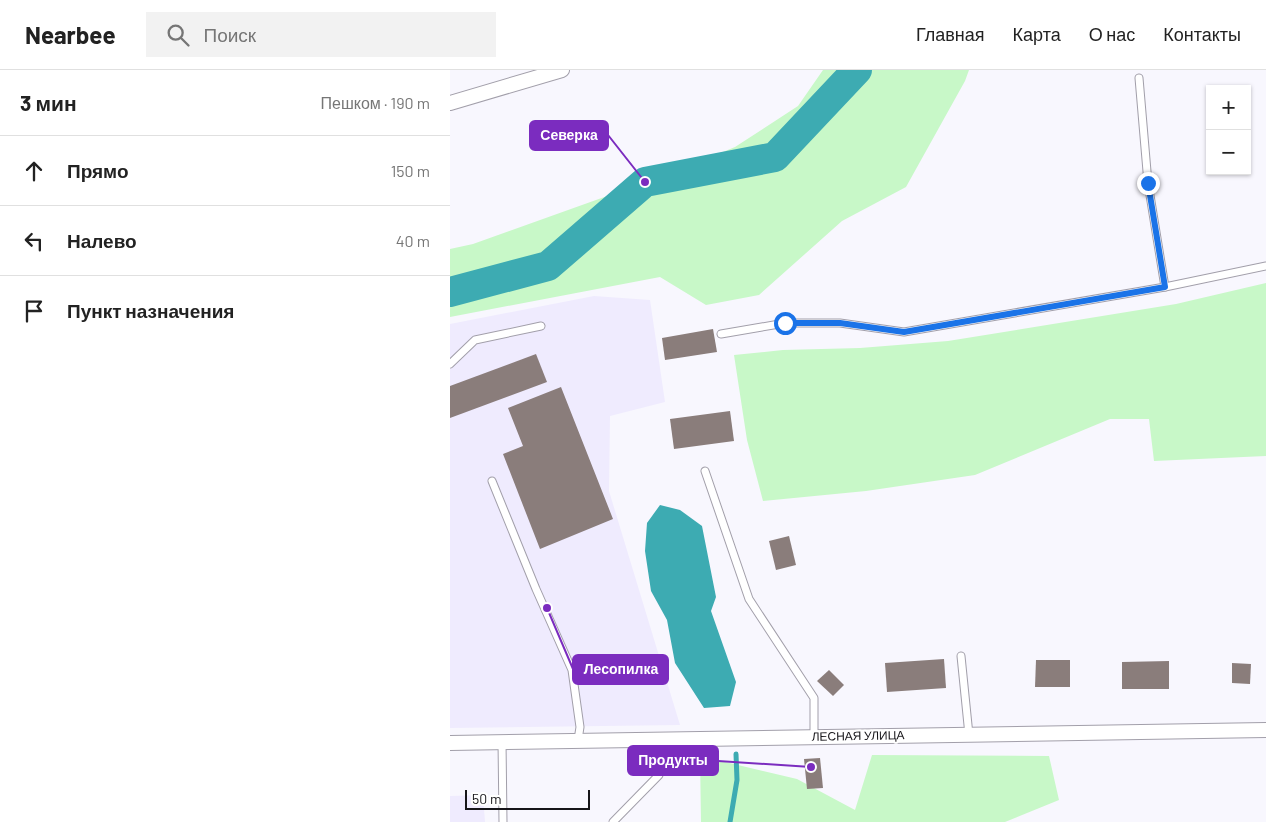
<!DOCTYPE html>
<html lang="ru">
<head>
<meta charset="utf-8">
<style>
  body { margin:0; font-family:Barlow,sans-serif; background:#f2f2f2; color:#222 }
  .controls { position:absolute; right:15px; top:15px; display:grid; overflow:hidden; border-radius:0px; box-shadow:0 1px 4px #0004 }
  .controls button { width:45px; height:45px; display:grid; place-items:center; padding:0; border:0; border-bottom:1px solid #e0e0e0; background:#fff; color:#222; font:25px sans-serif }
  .scale { position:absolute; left:15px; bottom:12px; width:125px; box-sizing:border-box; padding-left:5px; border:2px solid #161519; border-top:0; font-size:14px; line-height:18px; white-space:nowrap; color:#161519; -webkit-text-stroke:4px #fff; paint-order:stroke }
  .stop { position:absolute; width:15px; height:15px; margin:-11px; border:4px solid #1a73e8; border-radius:50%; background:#fff }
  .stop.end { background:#1a73e8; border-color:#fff; box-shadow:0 1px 5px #0008 }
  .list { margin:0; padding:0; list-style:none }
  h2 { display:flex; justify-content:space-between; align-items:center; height:65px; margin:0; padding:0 20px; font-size:21px }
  h2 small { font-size:16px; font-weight:400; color:#767676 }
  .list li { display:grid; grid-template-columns:32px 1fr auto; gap:15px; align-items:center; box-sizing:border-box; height:70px; padding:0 20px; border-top:1px solid #e0e0e0 }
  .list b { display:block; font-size:19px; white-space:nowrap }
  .list em { font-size:16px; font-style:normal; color:#767676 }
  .icon { flex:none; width:28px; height:28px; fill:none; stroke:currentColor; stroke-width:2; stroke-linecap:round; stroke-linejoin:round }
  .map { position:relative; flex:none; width:816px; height:752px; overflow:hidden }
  header { display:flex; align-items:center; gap:30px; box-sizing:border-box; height:70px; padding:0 25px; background:#fff; border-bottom:1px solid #e0e0e0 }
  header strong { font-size:24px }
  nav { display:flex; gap:28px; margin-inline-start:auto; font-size:18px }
  .search { width:350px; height:45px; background:#f2f2f2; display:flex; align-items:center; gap:12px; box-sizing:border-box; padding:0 18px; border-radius:0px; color:#767676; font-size:19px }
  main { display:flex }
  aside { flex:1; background:#fff }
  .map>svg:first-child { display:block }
  .built { fill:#efebfe }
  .green { fill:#c8f8c8 }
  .water { fill:#3dabb2 }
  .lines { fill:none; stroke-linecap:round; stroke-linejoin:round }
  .stream { stroke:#3dabb2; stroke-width:5 }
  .river { stroke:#3dabb2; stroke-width:30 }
  .building { fill:#8a7d7b }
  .service-casing { stroke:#a29faa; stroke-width:9 }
  .minor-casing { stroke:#a29faa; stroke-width:16 }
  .service { stroke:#fff; stroke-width:7 }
  .minor { stroke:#fff; stroke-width:14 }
  .route { stroke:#1a73e8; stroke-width:6 }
  .labels { text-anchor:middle; stroke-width:4; stroke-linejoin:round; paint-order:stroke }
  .street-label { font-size:12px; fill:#161519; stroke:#fff }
  .leader { fill:none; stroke:#7b2cbf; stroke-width:2 }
  .callout-dot { fill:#7b2cbf; stroke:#fff; stroke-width:2 }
  .callout { fill:#7b2cbf; stroke:#7b2cbf; stroke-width:2 }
  .callout-label { font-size:14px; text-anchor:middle; font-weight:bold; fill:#fff }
</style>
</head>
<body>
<header>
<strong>Nearbee</strong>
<div class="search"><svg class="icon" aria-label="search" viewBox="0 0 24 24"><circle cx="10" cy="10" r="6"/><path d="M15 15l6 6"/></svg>Поиск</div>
<nav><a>Главная</a><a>Карта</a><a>О нас</a><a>Контакты</a></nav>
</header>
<main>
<aside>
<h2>3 мин<small>Пешком · 190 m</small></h2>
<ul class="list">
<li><svg class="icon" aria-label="ahead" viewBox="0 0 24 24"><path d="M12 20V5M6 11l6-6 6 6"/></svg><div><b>Прямо</b></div><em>150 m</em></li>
<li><svg class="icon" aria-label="left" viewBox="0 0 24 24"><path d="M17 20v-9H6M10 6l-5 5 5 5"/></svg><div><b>Налево</b></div><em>40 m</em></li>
<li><svg class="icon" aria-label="arrive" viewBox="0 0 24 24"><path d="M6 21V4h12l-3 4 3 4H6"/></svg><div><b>Пункт назначения</b></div></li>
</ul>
</aside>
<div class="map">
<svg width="816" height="752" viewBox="0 0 816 752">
  <rect width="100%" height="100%" fill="#f8f7fe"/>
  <g class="built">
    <polygon points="144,226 200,230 215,332 160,346 159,421 230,655 0,658 0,254"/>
    <polygon points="33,725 35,752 0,752 0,726"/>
  </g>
  <g class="green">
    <polygon points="373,0 519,0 515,11 456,117 392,151 309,225 256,235 210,207 0,247 0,179 23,174 227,101 285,77 348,36"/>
    <polygon points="816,213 816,386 704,391 699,349 660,349 525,405 416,421 313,431 297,370 284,285 333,280 410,278 498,271 726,234"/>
    <polygon points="422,685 599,686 609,730 555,752 251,752 250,686 347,709 405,740"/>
  </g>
  <polygon class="water" points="210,435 230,440 252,456 266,527 261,541 286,612 280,636 254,638 225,593 217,550 201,521 195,481 197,453"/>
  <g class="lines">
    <polyline class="stream" points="280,752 287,710 286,684"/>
    <polyline class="river" points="0,222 98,196 195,112 325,87 407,0"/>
  </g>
  <g class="building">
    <polygon points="263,259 267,282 215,290 212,268"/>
    <polygon points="86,284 97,312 0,348 0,316"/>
    <polygon points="111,317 163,449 90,479 53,384 73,376 58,338"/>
    <polygon points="280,341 284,371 224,379 220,349"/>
    <polygon points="339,466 346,495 326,500 319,471"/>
    <polygon points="494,589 496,618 437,622 435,593"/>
    <polygon points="586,590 620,590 620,617 585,617"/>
    <polygon points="719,591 719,619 672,619 672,592"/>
    <polygon points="782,593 801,594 800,614 782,613"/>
    <polygon points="379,600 394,615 383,626 367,611"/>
    <polygon points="370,688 373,718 357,719 354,689"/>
  </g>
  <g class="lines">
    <g class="service-casing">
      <g id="service">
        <polyline points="689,8 698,113 715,217"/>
        <polyline points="271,264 335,253 390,253 454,262 715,217 816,196"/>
        <polyline points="0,294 25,270 91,256"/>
        <polyline points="255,401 299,529 364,628 364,667"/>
        <polyline points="42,411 86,519 122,600 130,657 128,670"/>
        <polyline points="511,586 519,665"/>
        <polyline points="52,671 53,752"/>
        <polyline points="163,752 209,705 207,669"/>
      </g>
    </g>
    <g class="minor-casing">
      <g id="minor">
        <polyline points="0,33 112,0"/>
        <polyline points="0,673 816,660"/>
      </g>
    </g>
    <use href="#service" class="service"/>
    <use href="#minor" class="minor"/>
  </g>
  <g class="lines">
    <polyline class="route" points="335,253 390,253 454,262 715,217 698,113"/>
  </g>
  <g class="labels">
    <g class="street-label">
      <text transform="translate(408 666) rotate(-1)" y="4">ЛЕСНАЯ УЛИЦА</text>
    </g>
  </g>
  <path class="leader" d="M195 112L158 65M97 538L123 599M361 697L268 691"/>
  <g class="callout-dot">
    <circle cx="195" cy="112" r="5"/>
    <circle cx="97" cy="538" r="5"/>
    <circle cx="361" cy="697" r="5"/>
  </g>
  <g class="callout">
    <rect x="80" y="51" width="78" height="29" rx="5"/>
    <rect x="123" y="585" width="95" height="29" rx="5"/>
    <rect x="178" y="676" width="90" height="29" rx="5"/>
  </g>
  <g class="callout-label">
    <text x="119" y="70">Северка</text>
    <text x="171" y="604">Лесопилка</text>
    <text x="223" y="695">Продукты</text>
  </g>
</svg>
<div class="controls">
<button>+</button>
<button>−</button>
</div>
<div class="scale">50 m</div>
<div class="stop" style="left:335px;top:253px"></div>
<div class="stop end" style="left:698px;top:113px"></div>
</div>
</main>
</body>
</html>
